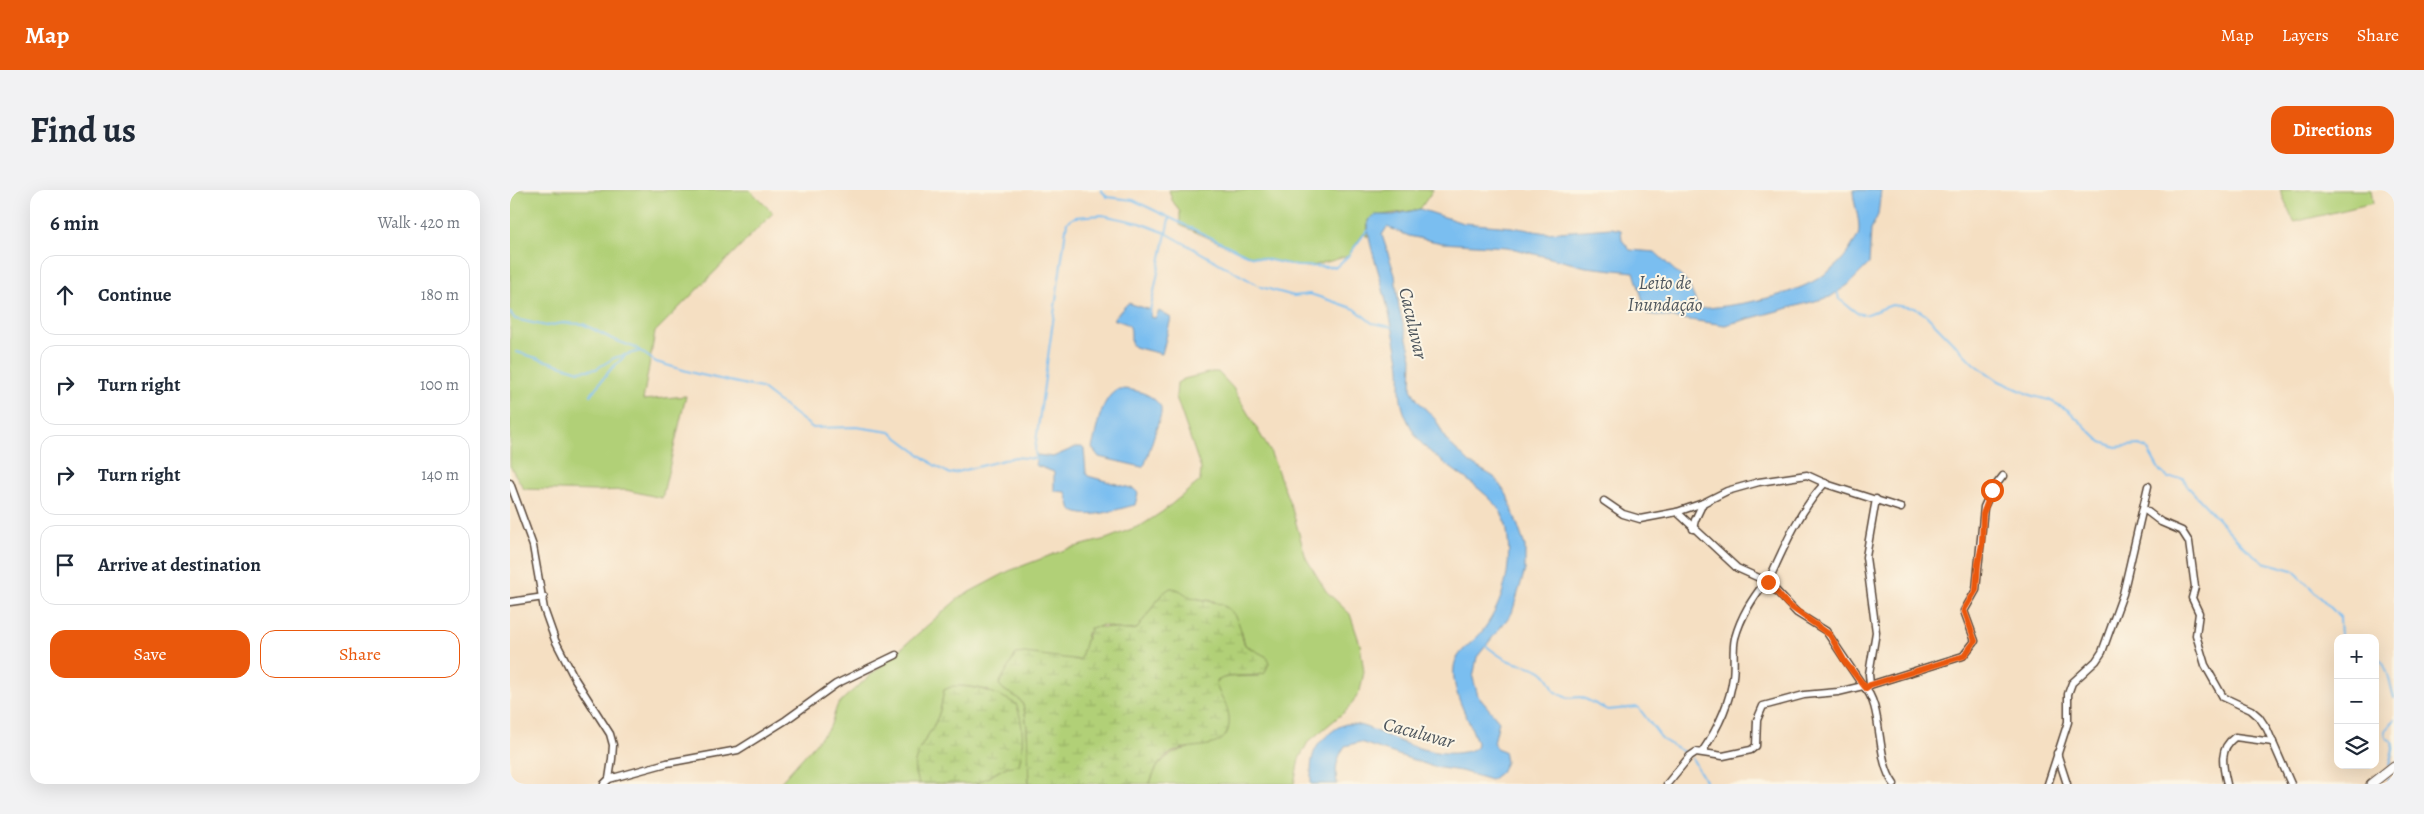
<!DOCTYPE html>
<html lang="en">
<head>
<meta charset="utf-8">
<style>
  body { margin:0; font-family:Alegreya,serif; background:#f2f2f3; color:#1f2937 }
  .controls { position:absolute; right:15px; bottom:15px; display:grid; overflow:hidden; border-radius:10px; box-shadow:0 5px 20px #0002 }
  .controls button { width:45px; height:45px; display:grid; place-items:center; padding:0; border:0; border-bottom:1px solid #e0e1e3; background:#fff; color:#1f2937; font:25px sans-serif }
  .stop { position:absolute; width:15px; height:15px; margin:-11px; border:4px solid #ea580c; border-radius:50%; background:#fff }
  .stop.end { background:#ea580c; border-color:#fff; box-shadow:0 1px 5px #0008 }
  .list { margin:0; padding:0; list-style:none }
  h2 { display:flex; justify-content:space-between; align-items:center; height:65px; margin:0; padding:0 20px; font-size:21px }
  h2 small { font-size:16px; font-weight:400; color:#747a83 }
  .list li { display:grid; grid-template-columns:32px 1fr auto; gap:15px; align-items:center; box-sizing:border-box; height:80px; margin:0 10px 10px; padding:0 10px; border:1px solid #e0e1e3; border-radius:15px }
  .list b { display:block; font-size:19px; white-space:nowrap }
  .list em { font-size:16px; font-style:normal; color:#747a83 }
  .actions { display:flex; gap:10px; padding:15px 20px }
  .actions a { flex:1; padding:11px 0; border:1px solid #ea580c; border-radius:15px; text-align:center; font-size:18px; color:#ea580c }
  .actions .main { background:#ea580c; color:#fff }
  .icon { flex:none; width:28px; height:28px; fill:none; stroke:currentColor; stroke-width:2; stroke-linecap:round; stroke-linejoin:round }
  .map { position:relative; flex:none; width:1884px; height:594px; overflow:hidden; border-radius:15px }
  header { display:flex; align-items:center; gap:30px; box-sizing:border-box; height:70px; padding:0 25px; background:#ea580c; color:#fff }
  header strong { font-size:24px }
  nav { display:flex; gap:28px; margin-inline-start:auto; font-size:18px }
  .intro { display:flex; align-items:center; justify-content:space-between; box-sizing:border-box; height:120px; padding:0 30px }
  h1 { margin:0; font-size:35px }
  .button { padding:12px 22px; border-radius:15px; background:#ea580c; color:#fff; font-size:18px; font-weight:700 }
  main { display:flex; gap:30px; padding:0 30px }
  aside { flex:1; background:#fff; border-radius:15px; box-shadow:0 5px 20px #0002 }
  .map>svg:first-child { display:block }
  .grass { fill:#b1d077; stroke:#767d4a }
  .wetland { fill:url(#wetland-marsh); stroke:#767d4a }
  .water { fill:#7abef0; stroke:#5a7487 }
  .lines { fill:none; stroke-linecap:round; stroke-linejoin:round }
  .stream { stroke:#7abef0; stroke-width:2 }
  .minor-casing { stroke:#574537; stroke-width:9 }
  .secondary-casing { stroke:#574537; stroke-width:11 }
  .minor { stroke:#fff; stroke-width:6 }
  .secondary { stroke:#fff; stroke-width:9 }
  .route { stroke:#ea580c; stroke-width:6 }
  .labels { text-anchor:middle; stroke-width:4; stroke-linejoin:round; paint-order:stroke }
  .water-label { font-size:19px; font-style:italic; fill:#4e565d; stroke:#fcf5e5 }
</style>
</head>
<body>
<header>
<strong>Map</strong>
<nav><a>Map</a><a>Layers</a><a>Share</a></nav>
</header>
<div class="intro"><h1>Find us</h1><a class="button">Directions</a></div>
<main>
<aside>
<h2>6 min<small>Walk · 420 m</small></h2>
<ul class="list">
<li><svg class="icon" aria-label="ahead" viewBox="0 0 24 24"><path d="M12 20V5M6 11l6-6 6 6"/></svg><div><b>Continue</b></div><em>180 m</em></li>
<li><svg class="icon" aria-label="right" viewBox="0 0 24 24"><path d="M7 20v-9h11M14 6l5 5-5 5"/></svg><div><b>Turn right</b></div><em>100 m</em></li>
<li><svg class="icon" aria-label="right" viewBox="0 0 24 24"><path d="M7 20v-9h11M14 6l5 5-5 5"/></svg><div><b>Turn right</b></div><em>140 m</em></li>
<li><svg class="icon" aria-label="arrive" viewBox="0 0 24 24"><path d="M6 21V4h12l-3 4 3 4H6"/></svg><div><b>Arrive at destination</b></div></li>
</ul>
<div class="actions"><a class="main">Save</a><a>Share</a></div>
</aside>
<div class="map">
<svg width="1884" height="594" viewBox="0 0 1884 594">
  <defs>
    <pattern id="wetland-marsh" width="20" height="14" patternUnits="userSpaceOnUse" patternTransform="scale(1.25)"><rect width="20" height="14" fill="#b1d077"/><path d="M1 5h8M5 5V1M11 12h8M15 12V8" fill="none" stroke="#99b366"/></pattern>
  </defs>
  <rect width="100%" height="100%" fill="#fcf5e5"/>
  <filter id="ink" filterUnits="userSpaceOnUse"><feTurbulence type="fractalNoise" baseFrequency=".02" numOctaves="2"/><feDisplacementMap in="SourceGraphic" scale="10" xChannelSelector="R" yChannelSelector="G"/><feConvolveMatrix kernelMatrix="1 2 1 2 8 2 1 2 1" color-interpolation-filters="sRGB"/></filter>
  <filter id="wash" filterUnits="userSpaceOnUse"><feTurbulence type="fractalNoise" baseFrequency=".0096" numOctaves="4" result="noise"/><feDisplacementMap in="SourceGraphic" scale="20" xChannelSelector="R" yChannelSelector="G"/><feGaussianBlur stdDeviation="1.12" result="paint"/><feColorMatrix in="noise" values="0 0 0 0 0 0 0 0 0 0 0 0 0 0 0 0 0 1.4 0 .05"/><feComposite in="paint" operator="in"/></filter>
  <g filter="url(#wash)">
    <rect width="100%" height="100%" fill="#f5dfc2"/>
    <g class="grass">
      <polygon points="0,0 240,0 263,23 145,142 133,210 176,206 152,308 116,300 85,301 14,299 0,276"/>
      <path d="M659,0H923L910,19C895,23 869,23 858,30L857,47L854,43L838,66L799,77L787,76L737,65L670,35V22L662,10Z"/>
      <polygon points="1770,0 1861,0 1863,13 1784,32"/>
      <path d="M702,182H708L723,198L760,261L782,319L796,368L816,401L840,424L850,454L854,482L850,501L838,519L798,552L789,569L784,594H640C645,573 659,562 679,558L716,514C711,508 704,500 707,491L713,487L749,486L742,458L735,455L731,440L704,411L652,404L627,439L613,440L592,435L577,443L574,463L570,470L506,464L489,494C494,503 505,504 511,511C519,522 518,578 519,594H466L496,577L478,500C462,497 448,493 434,500C432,511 431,521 426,531C417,551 394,572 410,594H269L320,537L327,516L332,510L450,407L499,381L557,359L596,349L632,335L652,322L690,291L691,279L666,207L667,193L674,189Z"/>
    </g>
    <g class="wetland">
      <path d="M660,398C670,398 673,404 681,407C699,413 718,409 728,432C732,439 731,448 735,455L757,467L759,473L755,483C740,489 721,482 707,491L706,495C710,506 718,515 719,527C722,564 685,552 665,561C652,566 643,581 640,594H519C518,578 519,522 511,511C505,504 494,503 489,494L506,464L515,463L570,470L580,438C597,434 611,443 627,439L652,404Z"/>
      <path d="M443,496C467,496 485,502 506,514C514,533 514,555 509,575L496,577L466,594H410C394,572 417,551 426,531C431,521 432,511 434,500Z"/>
    </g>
    <g class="water">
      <path d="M1343,0H1371L1368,25L1361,39L1359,74L1338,95L1320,107L1215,135L1137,124L1124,82L1076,77L997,57L932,53L899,46L877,37L872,45L885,85L889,119L902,168L901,199L908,211L926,230L936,250L960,273L984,287L997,305L1015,356V380L1002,423L967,467L963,488L968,506L989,531L984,553L986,558L994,561L996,572L991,582L981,590L951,581L924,577L850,552L835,556C826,570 825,578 827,594H801C801,574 800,559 817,546C822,541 830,535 837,534C850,533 865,541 877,546C902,557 939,571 966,558L967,553C960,529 941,504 944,477C946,461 965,452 974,439C996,408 1003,372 996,335C989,301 930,278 908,249C902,240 894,225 892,215C888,200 892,185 889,170C884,144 878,117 871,92C866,70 857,52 858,30L865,25H883L910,19L953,33L1002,37L1036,43L1101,38L1111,40L1112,50L1120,60L1145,62L1178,93L1189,119C1238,114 1312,104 1340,59C1342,55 1346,50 1348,46C1352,32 1343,14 1343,0Z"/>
      <path d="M618,113L641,120L640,127L645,128L649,121L661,128L652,164L624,157L621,153C621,132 622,136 603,129Z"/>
      <path d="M609,199C624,199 642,203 651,217V224L635,274L632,277L589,267L582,258C587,240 590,207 609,199Z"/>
      <path d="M566,257H572L574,259L576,283L578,286L624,299L628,303L625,315C606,319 579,331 561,320L556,302L544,301V282L525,275L527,265L543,267Z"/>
    </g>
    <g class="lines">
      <g class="stream">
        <polyline points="591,0 597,7 623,10 737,65 787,76 826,77 838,66 855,43 859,40"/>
        <polyline points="1327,100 1329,109 1347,123 1355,125 1382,115 1405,118 1416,125 1463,173 1489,191 1523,206 1539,210 1558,220 1591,252 1606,257 1629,255 1637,258 1650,281 1658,288 1673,288 1679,298 1734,357 1753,372 1783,380 1830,427 1831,448"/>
        <polyline points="0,122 5,129 36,136 53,133 73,134 102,149 126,158 146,172 187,184 251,198 303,238 346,237 380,242 424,275 440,284 505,267 526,269 525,259 557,32 565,27 592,25 630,33 656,43 751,97 784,106 800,104 825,112 845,119 862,133 882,137"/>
        <polyline points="639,126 659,29"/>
        <polyline points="7,162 69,181 86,179 104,168 130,161"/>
        <polyline points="80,205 101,179 115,166"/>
        <path d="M975,455C983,461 992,469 1002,472C1023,478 1036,476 1044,501L1057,508L1071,507L1098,520L1128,517L1153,550L1179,565"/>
        <path d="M1865,466C1878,472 1880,495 1884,508"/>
        <polyline points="1182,568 1197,594"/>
        <polyline points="1879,575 1883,559 1882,552 1876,547 1875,541 1884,530"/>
        <polyline points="1878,588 1878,594"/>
      </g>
    </g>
  </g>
  <g filter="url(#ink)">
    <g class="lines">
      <g class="minor-casing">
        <g id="minor">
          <polyline points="0,293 23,356 34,419 45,450 65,489 100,544 103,555 102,569 99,589 94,594"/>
          <polyline points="1094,311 1113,324 1130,329 1167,322 1193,313 1217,301 1249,292 1297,285 1319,295 1391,318"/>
          <polyline points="1634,319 1651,332 1672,341 1679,352 1685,397 1682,408 1689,423 1686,445 1695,475 1713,507 1741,520 1749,527 1757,539 1781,594"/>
          <polyline points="1167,322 1227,378 1258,392 1287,423 1316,441 1353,496"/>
          <polyline points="1183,339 1185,330 1193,313"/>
          <path d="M1258,392C1274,357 1289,321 1315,293"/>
          <polyline points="0,412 34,407"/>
          <polyline points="1360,495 1359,484 1366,442 1356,367 1366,309"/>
          <polyline points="1356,499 1360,495 1453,466 1465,451 1454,421 1466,400 1474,317 1482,300 1493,286"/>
          <path d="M1192,562C1206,541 1220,513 1223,487C1225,474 1222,461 1225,448C1231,426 1242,409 1256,391"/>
          <polyline points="1547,563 1557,594"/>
          <polyline points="99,589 157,573 228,560 276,530 326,494 386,465"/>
          <path d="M1157,594L1180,566L1186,562L1213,566L1241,560L1246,556L1247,530L1253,516L1294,505L1328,502L1353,496C1374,514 1365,570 1384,594"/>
          <polyline points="1538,594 1558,532 1558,504 1562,493 1586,471 1592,462 1613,404 1638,296"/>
          <path d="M1717,594C1713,577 1708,559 1725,547L1763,552"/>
        </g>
      </g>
      <g class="secondary-casing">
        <polyline id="secondary" points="1861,594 1884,576"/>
      </g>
      <use href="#minor" class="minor"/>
      <use href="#secondary" class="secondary"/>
    </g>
  </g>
  <g class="lines" filter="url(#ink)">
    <polyline class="route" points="1258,392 1277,414 1320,445 1335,472 1356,498 1360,495 1454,466 1465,451 1454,420 1466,400 1468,374 1472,354 1473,324 1482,300"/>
  </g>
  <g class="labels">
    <g class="water-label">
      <text x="1155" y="99">Leito de<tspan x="1155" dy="22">Inundação</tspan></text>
      <text transform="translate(904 133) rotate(77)" y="7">Caculuvar</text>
      <text transform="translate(909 542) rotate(15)" y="7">Caculuvar</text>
    </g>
  </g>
</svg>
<div class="controls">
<button>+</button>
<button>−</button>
<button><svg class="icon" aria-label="layers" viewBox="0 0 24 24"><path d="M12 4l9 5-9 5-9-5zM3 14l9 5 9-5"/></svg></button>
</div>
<div class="stop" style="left:1482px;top:300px"></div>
<div class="stop end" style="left:1258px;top:392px"></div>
</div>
</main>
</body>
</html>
